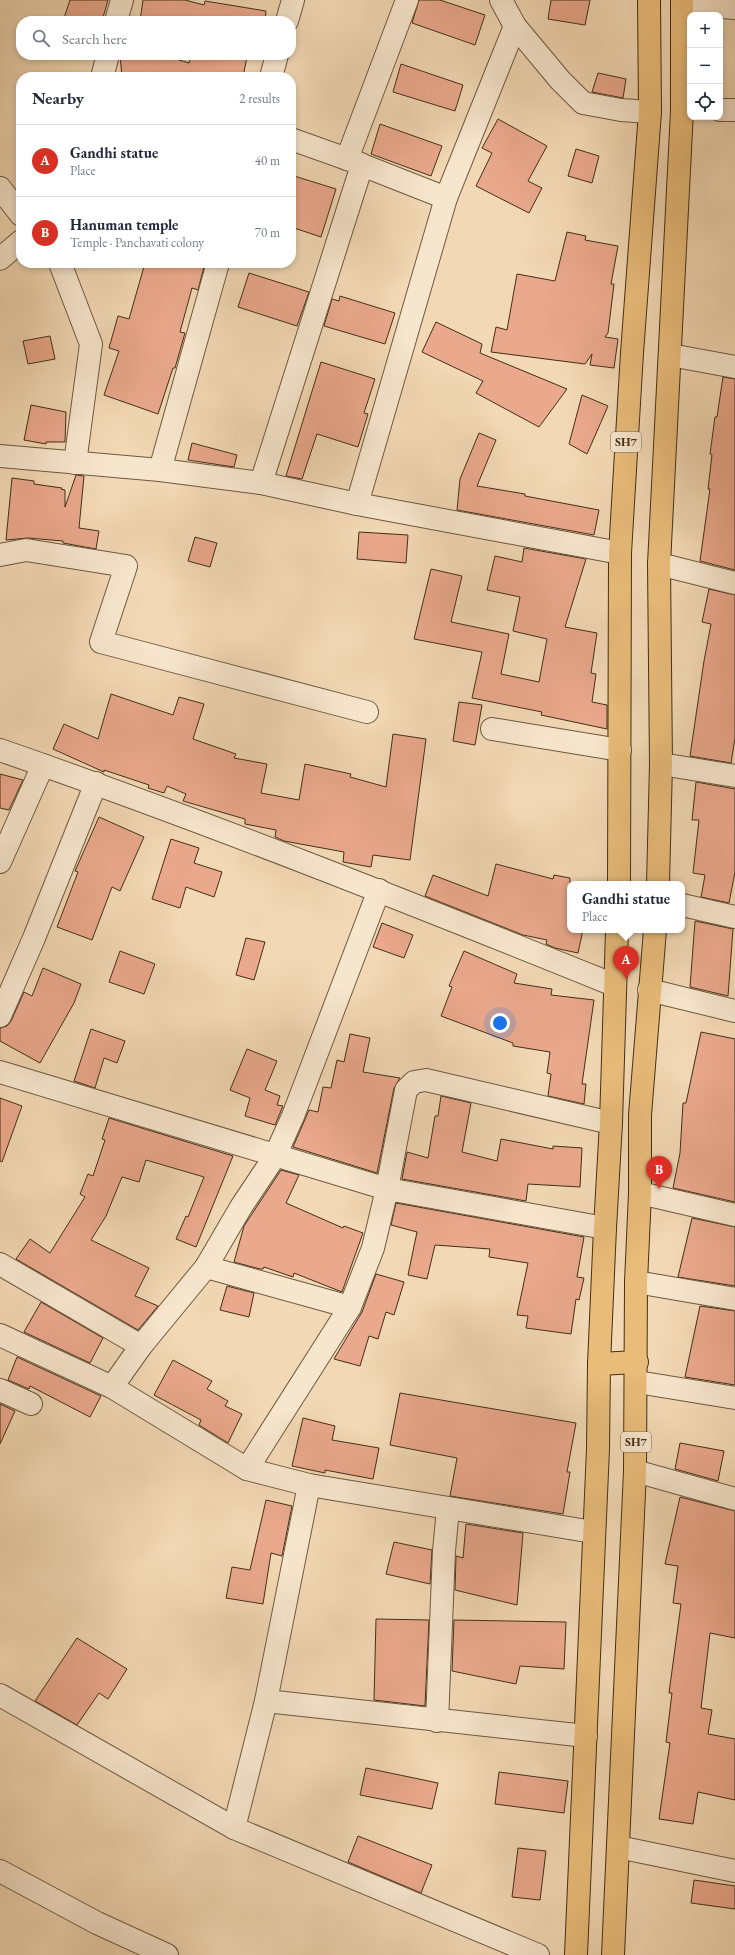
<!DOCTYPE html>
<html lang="en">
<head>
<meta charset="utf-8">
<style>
  body { margin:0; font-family:"EB Garamond",serif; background:#f2f2f3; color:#1f2937 }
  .controls { position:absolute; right:12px; top:12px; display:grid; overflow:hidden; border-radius:8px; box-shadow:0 2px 6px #0003 }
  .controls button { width:36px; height:36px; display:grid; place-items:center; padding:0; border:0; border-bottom:1px solid #e0e1e3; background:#fff; color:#1f2937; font:20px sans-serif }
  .you { position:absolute; left:500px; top:1023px; width:14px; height:14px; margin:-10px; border:3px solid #fff; border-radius:50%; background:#1a73e8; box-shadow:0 0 0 6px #1a73e833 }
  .badge { display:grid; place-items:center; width:26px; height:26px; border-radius:50%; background:#d93025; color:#fff; font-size:13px; font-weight:700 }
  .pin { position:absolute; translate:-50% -33px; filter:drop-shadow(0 1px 2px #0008) }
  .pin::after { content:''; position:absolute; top:21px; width:14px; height:12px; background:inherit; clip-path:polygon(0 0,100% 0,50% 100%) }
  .popup { position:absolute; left:567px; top:881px; width:118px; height:52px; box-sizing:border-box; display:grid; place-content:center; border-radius:8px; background:#fff; filter:drop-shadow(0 1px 3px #0005); font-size:13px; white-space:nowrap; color:#747a83 }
  .popup b { font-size:15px; color:#1f2937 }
  .popup::after { content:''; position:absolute; left:50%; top:100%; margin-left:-8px; border:8px solid transparent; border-top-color:#fff }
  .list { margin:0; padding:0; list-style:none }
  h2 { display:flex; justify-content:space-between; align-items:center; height:52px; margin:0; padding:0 16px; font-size:17px }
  h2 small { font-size:13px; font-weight:400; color:#747a83 }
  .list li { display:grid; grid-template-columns:26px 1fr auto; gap:12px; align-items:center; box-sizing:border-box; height:72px; padding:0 16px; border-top:1px solid #e0e1e3 }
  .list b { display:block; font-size:15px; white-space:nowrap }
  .list p { margin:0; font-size:13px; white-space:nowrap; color:#747a83 }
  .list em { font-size:13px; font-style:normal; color:#747a83 }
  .icon { flex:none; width:22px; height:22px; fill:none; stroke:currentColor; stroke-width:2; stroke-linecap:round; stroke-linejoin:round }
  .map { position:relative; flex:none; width:735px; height:1955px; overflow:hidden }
  .search { position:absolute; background:#fff; box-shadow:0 2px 6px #0003; left:16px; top:16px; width:280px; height:44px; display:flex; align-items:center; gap:10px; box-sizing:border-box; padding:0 14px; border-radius:16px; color:#747a83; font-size:15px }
  .panel { position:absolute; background:#fff; box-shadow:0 2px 6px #0003; left:16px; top:72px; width:280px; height:196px; border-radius:16px }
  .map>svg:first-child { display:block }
  .building { fill:#eaa88c; stroke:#422f16 }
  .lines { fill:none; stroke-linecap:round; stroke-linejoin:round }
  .minor-casing { stroke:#6e593e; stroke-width:24 }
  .tertiary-casing { stroke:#6e593e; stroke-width:24 }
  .primary-casing { stroke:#422f16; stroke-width:24 }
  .minor { stroke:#f7e6ce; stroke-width:22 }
  .tertiary { stroke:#f7e6ce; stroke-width:22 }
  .primary { stroke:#e9bc7a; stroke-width:22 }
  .labels { text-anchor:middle; stroke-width:3.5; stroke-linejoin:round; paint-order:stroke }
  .shield { fill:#f7e6ce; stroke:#78664d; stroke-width:1 }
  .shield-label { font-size:12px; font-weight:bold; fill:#422f16 }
</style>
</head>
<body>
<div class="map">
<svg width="735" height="1955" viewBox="0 0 735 1955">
  <rect width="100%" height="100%" fill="#f2d8b4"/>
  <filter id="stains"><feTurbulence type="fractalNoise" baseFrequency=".005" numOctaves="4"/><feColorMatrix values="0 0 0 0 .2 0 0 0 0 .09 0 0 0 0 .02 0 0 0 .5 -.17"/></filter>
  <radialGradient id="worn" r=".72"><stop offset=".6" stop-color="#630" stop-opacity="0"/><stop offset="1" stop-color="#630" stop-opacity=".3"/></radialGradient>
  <g class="building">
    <polygon points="70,0 108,0 102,21 63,21"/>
    <polygon points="143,0 185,0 204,5 205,1 266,11 265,21 140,21"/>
    <polygon points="419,0 440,0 485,15 475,45 412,23"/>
    <polygon points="551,0 590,0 585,25 548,19"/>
    <polygon points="120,55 163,55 189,63 192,55 239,55 247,57 243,77 122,77"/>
    <polygon points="401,64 463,85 455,111 393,92"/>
    <polygon points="598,73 626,79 623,98 592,92"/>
    <polygon points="498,119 547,146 528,181 542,188 529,213 476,186 492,153 482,148"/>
    <polygon points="380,124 442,146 431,176 371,154"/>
    <polygon points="576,149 599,156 592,183 568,176"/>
    <polygon points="291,175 336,189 321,237 291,227"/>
    <polygon points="567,232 586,236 585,240 618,246 611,284 614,284 608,333 605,337 618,339 614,368 590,365 592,354 585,364 491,352 496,327 507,330 517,274 555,281"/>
    <polygon points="145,263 205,263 198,290 192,288 180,332 185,333 175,368 173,368 158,414 104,395 119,351 109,348 118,316 129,319"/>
    <polygon points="249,273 309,292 297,326 238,307"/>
    <polygon points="340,296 395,313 385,344 324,326 332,299 339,301"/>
    <polygon points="436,322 482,344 480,353 567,389 539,427 476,393 483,381 422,352"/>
    <polygon points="50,336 55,359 28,364 23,341"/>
    <polygon points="321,362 375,379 364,413 368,414 358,447 317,434 302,479 286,476"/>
    <polygon points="723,377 735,379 735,570 700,561 710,489 708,489 712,455 710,454 715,417 717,417"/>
    <polygon points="582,395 608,406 587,454 569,444"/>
    <polygon points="31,405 66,412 65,442 46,442 46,444 24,440"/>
    <polygon points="479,433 496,440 477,486 525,494 525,496 599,510 594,535 457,510 460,479"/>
    <polygon points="192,443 237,455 234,467 188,460"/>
    <polygon points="76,475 84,476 79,528 99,531 96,549 63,543 63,541 28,538 6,540 12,478 34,481 34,484 62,488 61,489 65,490 65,507"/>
    <polygon points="359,532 408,535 406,563 357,559"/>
    <polygon points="195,537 217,543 210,567 188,561"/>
    <polygon points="524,548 586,559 565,627 597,633 591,673 596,674 592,702 607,705 607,729 541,715 542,712 472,698 482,652 414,639 431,569 462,576 451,622 509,634 501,674 539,682 547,639 513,631 520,597 487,590 495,556 522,562"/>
    <polygon points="709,589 735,595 735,738 731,763 690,756 704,661 711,624 702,622"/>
    <polygon points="111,694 173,715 179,697 204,704 193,739 236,754 234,758 267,764 261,793 299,800 305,764 351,774 350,777 386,787 393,734 426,739 410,860 373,855 371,867 343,862 344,852 284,841 275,837 276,830 245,824 245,819 183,801 186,794 167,786 164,793 148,788 149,785 104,770 104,772 53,749 64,724 98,739"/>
    <polygon points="459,702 482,705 475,745 453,741"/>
    <polygon points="0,774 23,780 9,810 0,808"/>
    <polygon points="696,782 735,789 735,872 729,903 701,897 705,875 693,873 699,820 692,820"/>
    <polygon points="99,817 144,837 120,891 112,887 92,940 57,927 78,872 75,871"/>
    <polygon points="171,839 199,848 194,863 222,872 214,897 186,887 180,908 152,899"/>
    <polygon points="496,864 553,879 554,875 570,878 570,930 583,930 578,953 555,948 546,944 547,940 523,935 425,896 433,875 488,896"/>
    <polygon points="695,921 733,929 728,996 690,987"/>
    <polygon points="382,923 413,935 404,958 373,947"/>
    <polygon points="246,938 265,942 254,980 236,975"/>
    <polygon points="120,951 155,964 144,994 109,982"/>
    <polygon points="464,951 517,974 514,983 552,989 551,995 594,1000 582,1084 586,1084 584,1104 548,1096 551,1074 547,1073 550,1052 513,1046 513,1043 441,1016 452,987 449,986"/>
    <polygon points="43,968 81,984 74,1003 40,1063 0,1041 0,1028 7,1026 11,1021 24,992 32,996"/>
    <polygon points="91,1029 125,1041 117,1063 104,1058 95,1088 74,1081"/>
    <polygon points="701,1032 735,1039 735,1202 673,1188 680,1153 683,1103 686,1103"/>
    <polygon points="350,1034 370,1038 363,1072 400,1078 394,1088 377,1173 293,1147 309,1110 318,1112 323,1087 331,1088 337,1060 344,1062"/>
    <polygon points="247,1049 277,1061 265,1090 280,1096 277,1105 283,1106 275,1125 245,1116 250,1098 230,1090"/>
    <polygon points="441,1096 471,1103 462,1152 497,1161 501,1139 553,1149 553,1146 582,1148 580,1187 528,1184 526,1201 402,1179 407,1152 428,1158 435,1116 438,1116"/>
    <polygon points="0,1098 22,1106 2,1162 0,1161"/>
    <polygon points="109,1118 233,1156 196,1247 176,1239 186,1216 188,1217 204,1177 146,1160 139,1182 122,1177 106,1216 91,1240 149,1268 135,1296 158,1306 138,1330 16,1259 30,1239 50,1253 85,1197 80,1194 88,1174 93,1176 105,1140 102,1139"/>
    <polygon points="281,1170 299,1175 286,1203 343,1228 344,1226 363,1233 342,1292 294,1273 293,1277 264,1267 263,1269 260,1269 234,1262 244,1226"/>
    <polygon points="396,1203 584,1237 577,1277 584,1278 579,1300 576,1299 571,1334 526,1328 528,1316 517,1315 528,1263 489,1257 490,1249 435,1245 427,1279 408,1275 417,1232 391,1225"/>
    <polygon points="692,1218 735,1227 735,1286 678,1277"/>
    <polygon points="376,1274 404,1282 394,1315 386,1312 378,1339 369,1336 360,1366 334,1359 362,1312"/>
    <polygon points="227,1286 254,1293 249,1317 220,1310"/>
    <polygon points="41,1302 103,1338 90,1363 24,1332"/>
    <polygon points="700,1306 735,1311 735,1385 685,1377"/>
    <polygon points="17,1357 101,1396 90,1417 30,1386 29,1389 8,1380"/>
    <polygon points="173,1360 212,1381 207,1389 228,1401 225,1406 242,1414 228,1443 199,1425 201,1420 154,1395"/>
    <polygon points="400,1393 576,1423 567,1472 570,1472 563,1514 450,1496 457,1458 390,1445"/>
    <polygon points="0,1404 15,1411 0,1444"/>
    <polygon points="303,1418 335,1426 332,1440 379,1448 373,1479 325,1470 325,1473 292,1466"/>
    <polygon points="680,1443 724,1451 718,1481 675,1469"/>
    <polygon points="680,1497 735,1511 735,1638 710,1633 701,1708 712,1710 708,1734 735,1739 735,1800 698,1792 693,1824 659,1819 670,1743 666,1742 672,1693 669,1693 681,1604 673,1603 678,1566 665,1564"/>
    <polygon points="266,1500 292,1506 282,1556 271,1553 263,1604 226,1598 232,1567 250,1570"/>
    <polygon points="466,1524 523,1533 517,1605 455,1590 456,1556 463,1558"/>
    <polygon points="394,1542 432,1550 430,1584 386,1574"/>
    <polygon points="376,1619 429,1620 425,1706 374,1700"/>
    <polygon points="454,1620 566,1622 564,1669 520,1666 516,1684 452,1671"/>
    <polygon points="77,1638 127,1669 108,1699 99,1693 77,1725 35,1701"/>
    <polygon points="366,1768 438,1783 432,1809 360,1795"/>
    <polygon points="499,1772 568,1781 564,1813 495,1804"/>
    <polygon points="358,1836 432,1865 421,1893 348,1862"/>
    <polygon points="518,1848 546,1851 540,1900 512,1897"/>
    <polygon points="694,1880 735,1886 735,1909 691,1903"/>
  </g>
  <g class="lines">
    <g class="minor-casing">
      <g id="minor">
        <polyline points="682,4 735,8"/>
        <polyline points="116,21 122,0"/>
        <polyline points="287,21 293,0"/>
        <polyline points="102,77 108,55"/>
        <polyline points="271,77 277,55"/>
        <polyline points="720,110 735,110"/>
        <polyline points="291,139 361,164"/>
        <polyline points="347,159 407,0"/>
        <polyline points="0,188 21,215"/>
        <polyline points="0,259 21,241"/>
        <polyline points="60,263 91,344 75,463"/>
        <polyline points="670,355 735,367"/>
        <polyline points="0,456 160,470 261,483 357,504 446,198 515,26"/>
        <polyline points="160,470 218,263"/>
        <polyline points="261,483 362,165 446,198"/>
        <polyline points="357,504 620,553"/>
        <polyline points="0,555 26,550 126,566 101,642 367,712"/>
        <polyline points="659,564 735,583"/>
        <polyline points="492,729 620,750"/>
        <path d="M0,750C207,822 411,903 614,985"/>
        <polyline points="661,764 735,776"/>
        <polyline points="0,862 43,765"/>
        <polyline points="682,905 735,917"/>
        <polyline points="649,990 735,1011"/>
        <polyline points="0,1016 34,938 96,783"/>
        <polyline points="0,1072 387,1189 406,1090 414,1082 426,1080 611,1123"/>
        <polyline points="640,1193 735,1215"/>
        <polyline points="0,1264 141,1346 206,1267 241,1207 275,1156 293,1116 379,890"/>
        <polyline points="206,1267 350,1307"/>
        <polyline points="636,1282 735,1299"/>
        <polyline points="0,1335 112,1387 247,1469 309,1485 593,1532"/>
        <polyline points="637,1382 735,1398"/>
        <polyline points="112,1387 141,1346"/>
        <polyline points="0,1390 31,1404"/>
        <polyline points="247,1469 350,1307 373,1248 387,1189 605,1228"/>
        <polyline points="635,1471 735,1499"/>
        <polyline points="309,1485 266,1701 586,1736"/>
        <polyline points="0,1695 234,1828 538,1955"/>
        <polyline points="437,1721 444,1551 448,1509"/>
        <polyline points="234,1828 266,1701"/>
        <polyline points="618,1847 735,1871"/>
        <polyline points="0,1871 97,1923 167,1955"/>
      </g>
    </g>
    <g class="tertiary-casing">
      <polyline id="tertiary" points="501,0 515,26 560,80 583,103 621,110 650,112"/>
    </g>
    <g class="primary-casing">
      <g id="primary">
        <polyline points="619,884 620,553 632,353 650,112 649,0"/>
        <polyline points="658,884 661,764 659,564 682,111 682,0"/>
        <polyline points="599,1364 637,1362"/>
        <polyline points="576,1955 598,1449 599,1364 605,1228 611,1123 617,930"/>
        <polyline points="613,1955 635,1471 636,1282 640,1193 640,1115 655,930"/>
      </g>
    </g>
    <use href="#minor" class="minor"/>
    <use href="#tertiary" class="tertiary"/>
    <use href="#primary" class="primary"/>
  </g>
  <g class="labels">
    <g class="shield">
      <rect x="611" y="432" width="30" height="20" rx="3"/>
      <rect x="621" y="1432" width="30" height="20" rx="3"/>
    </g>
    <g class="shield-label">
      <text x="626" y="446">SH7</text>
      <text x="636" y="1446">SH7</text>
    </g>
  </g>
  <rect width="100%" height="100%" filter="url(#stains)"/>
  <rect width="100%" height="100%" fill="url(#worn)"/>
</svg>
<div class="controls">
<button>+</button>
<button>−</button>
<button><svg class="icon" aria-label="locate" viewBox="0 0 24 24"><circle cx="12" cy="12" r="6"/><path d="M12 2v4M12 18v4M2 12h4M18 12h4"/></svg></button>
</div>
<div class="you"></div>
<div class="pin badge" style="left:626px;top:979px">A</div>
<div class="popup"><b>Gandhi statue</b>Place</div>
<div class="pin badge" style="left:659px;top:1189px">B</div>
<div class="search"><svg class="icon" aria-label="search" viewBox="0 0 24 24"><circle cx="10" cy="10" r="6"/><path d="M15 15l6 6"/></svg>Search here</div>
<section class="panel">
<h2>Nearby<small>2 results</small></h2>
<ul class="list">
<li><span class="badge">A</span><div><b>Gandhi statue</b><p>Place</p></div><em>40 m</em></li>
<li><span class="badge">B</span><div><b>Hanuman temple</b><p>Temple · Panchavati colony</p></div><em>70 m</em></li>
</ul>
</section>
</div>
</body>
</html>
